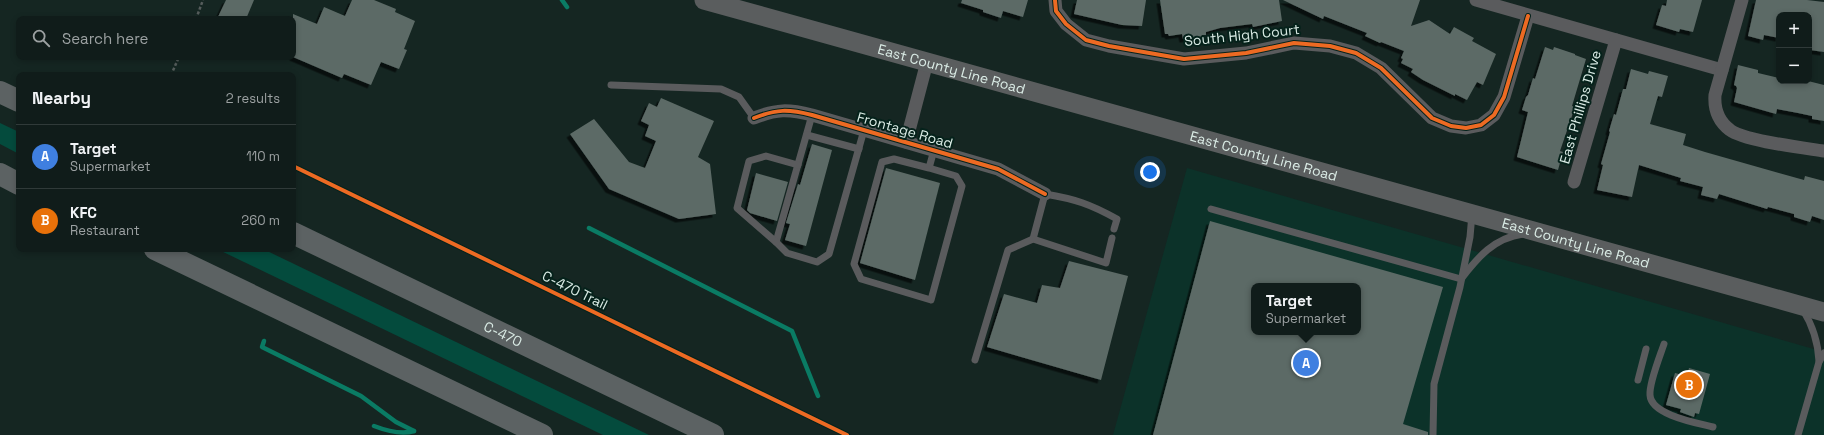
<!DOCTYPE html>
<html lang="en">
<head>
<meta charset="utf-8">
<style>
  body { margin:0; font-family:"Space Grotesk",sans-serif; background:#192523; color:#f1f3f6 }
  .controls { position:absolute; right:12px; top:12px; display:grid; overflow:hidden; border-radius:8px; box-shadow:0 2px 6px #0003 }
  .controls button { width:36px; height:36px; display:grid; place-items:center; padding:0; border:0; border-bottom:1px solid #303a39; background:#101c1a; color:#f1f3f6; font:20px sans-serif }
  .you { position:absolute; left:1150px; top:172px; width:14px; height:14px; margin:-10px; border:3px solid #fff; border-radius:50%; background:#1a73e8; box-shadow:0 0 0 6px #1a73e833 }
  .badge { display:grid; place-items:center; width:26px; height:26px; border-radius:50%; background:#95a6a1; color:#fff; font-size:13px; font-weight:700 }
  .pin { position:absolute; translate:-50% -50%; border:2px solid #fff; box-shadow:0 1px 4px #0006 }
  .popup { position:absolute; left:1251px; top:283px; width:110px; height:52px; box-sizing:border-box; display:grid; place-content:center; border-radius:8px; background:#101c1a; filter:drop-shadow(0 1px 3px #0005); font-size:13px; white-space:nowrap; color:#9ca1a2 }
  .popup b { font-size:15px; color:#f1f3f6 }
  .popup::after { content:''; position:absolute; left:50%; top:100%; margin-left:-8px; border:8px solid transparent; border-top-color:#101c1a }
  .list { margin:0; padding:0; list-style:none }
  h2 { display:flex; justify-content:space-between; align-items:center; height:52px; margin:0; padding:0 16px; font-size:17px }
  h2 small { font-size:13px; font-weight:400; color:#9ca1a2 }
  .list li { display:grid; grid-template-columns:26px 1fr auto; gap:12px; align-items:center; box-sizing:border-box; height:64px; padding:0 16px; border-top:1px solid #303a39 }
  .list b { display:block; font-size:15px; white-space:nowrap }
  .list p { margin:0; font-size:13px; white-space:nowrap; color:#9ca1a2 }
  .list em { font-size:13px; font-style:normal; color:#9ca1a2 }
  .icon { flex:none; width:22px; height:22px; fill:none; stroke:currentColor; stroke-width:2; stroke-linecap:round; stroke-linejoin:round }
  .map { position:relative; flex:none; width:1824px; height:435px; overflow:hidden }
  .search { position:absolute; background:#101c1a; box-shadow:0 2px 6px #0003; left:16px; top:16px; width:280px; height:44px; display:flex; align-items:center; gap:10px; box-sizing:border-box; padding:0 14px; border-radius:8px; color:#9ca1a2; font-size:15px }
  .panel { position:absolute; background:#101c1a; box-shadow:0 2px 6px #0003; left:16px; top:72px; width:280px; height:180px; border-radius:8px }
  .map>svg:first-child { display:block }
  .built { fill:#0c3229; fill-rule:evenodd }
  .green { fill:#044b3d }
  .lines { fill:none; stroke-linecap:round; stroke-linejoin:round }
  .stream { stroke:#0a7b64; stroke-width:4.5 }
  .building { fill:#5c6a66; fill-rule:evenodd; filter:url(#shadow) }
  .path { stroke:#565d5c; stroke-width:2.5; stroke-dasharray:3 2; stroke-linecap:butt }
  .lane { stroke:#5a5b5d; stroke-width:7 }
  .street { stroke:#5a5b5d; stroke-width:13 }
  .secondary { stroke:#5a5d5e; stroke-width:19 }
  .highway { stroke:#5c6263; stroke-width:22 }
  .cycleway-casing { stroke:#05221b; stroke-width:6 }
  .cycleway { stroke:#ed6a23; stroke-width:4 }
  .labels { text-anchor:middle; stroke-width:4; stroke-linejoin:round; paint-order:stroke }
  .street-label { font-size:14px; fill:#daebe5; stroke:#05221b }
</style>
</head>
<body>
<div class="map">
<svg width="1824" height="435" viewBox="0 0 1824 435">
  <defs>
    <filter id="shadow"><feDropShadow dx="-3.5" dy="3.5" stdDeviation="0" flood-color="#0009"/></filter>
  </defs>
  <rect width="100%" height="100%" fill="#152622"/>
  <path class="built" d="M1187,168L1824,352V435H1113ZM1254,286H1358V332H1254Z"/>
  <g class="green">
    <polygon points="0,123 19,132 19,154 0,144"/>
    <polygon points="217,249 263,249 649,435 603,435"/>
  </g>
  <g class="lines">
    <g class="stream">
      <polyline points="562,0 567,7"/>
      <polyline points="589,228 792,331 818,396"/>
      <polyline points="264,341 262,347 361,396 396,422 414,431"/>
      <path d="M374,426C387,431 401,435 414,431"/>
    </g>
  </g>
  <g class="building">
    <polygon points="226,0 254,0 246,19 217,19"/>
    <polygon points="352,0 374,0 396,9 395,12 415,21 404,49 407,50 399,69 381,62 371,85 344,74 342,78 293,57 293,14 317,24 324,7 345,16"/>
    <polygon points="962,0 1028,0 1023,17 1003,11 1001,18 983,12 983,10 961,3"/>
    <polygon points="1077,0 1146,0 1142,26 1122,25 1074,14"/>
    <polygon points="1160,0 1279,0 1282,21 1253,27 1252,24 1220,28 1206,32 1206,35 1202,35 1202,37 1183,39 1182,34 1169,36 1168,34 1165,34"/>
    <polygon points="1283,0 1420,0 1411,26 1429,20 1450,34 1454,27 1474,38 1472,41 1496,54 1483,85 1477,82 1467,100 1455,94 1455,96 1423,80 1411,72 1413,69 1401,63 1403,59 1401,58 1404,51 1381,42 1380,43 1365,36 1367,33 1324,16 1323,19"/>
    <polygon points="1667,0 1702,0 1693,32 1680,29 1679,32 1656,25 1662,5 1666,6"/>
    <polygon points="1756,0 1807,0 1824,2 1824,52 1810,50 1809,28 1811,15 1779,15 1779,38 1764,35 1763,40 1748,36"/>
    <polygon points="1545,47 1553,50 1554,47 1575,54 1575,55 1586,59 1572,106 1575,107 1560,151 1563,152 1558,170 1517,157 1528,112 1522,110 1526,97 1528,95 1533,78 1535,79"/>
    <polygon points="1738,65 1758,70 1758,73 1779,78 1779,81 1808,81 1824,85 1824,121 1812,119 1812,116 1798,113 1777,109 1776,114 1734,102 1737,88 1736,86 1734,85"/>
    <polygon points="1631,69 1648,74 1649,71 1668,76 1662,97 1658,96 1650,124 1686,134 1683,145 1705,152 1804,180 1805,176 1824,181 1824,220 1812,216 1810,222 1794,217 1794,214 1768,207 1767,209 1719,194 1717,199 1701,195 1703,187 1680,181 1681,178 1639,165 1632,197 1597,190 1603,165 1601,164 1610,132 1609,131 1614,114 1616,115 1623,89 1626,89"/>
    <polygon points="661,98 714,121 698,157 710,164 716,214 679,219 609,189 570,134 594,119 629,162 645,168 656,141 645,136 649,125 641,121 649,103 657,107"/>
    <polygon points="812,144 832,150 806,246 785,240 790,224 786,223 798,184 800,185"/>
    <polygon points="886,168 940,183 915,280 860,263"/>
    <polygon points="756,173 788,182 777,221 750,213 747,210"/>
    <path d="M1210,221L1443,287L1403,424L1428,432V435H1153ZM1254,286H1358V332H1254Z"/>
    <polygon points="1069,261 1128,276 1101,380 987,347 1004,294 1037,303 1042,285 1060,288"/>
    <polygon points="1689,368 1710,374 1699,414 1695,413 1694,417 1680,412 1681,409 1666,405 1675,373 1687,376"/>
  </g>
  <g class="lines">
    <g class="path">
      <polyline points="196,19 203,0"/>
      <polyline points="171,75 179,57"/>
    </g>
    <g class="lane">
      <polyline points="611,85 721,89 739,97 754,118"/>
      <polyline points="812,115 776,242 787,253 817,262 829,254 864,130"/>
      <polyline points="807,135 859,149"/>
      <polyline points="929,168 956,176 962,186 931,300 861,279 854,264 882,162 894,159 929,168 934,150"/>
      <path d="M1211,209L1461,279C1478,257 1494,238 1523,234"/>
      <path d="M1033,239L1045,194C1075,199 1090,204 1117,219L1114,229"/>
      <polyline points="776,242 737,208 749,161 766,156 798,165"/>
      <path d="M1803,310C1813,326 1818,343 1819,361"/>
      <path d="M1664,344C1660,356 1649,383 1650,395C1651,415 1697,423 1713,427"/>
      <polyline points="975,360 1008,250 1033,239 1106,263 1112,238"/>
      <polyline points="1638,380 1646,349"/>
      <polyline points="1433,435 1434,384 1460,287 1470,237 1472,214"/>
      <polyline points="1798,435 1819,362 1824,353"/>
    </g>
    <g class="street">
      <polyline points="1055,0 1056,11 1066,24 1086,40 1109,46 1184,59 1246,53 1294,43 1330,46 1356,53 1381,68 1432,118 1451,126 1466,128 1481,125 1494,115 1504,97 1528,16"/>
      <polyline points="1476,0 1722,70"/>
      <path d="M1742,0L1715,95C1714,109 1718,121 1730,130C1744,141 1805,148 1824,151"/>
      <path d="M754,118C777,109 788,109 812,115L998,169L1045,194"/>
      <polyline points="906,142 927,62"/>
      <polyline points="1574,182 1616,40"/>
    </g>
    <path class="secondary" id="s1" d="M704,0L1824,312"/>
    <g class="highway">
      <polyline points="0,92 19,101"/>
      <polyline points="0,174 19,184"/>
      <path id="s2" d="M293,233L713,435"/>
      <polyline points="155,249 542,435"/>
    </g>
    <g class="cycleway-casing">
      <g id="cycleway">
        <polyline points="1055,0 1056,11 1066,24 1086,40 1109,46 1184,59 1246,53 1294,43 1330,46 1356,53 1381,68 1432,118 1451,126 1466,128 1481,125 1494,115 1504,97 1528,16"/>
        <path d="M754,118C777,109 788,109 812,115L998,169L1045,194"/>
        <polyline points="293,166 847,435"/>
      </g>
    </g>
    <use href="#cycleway" class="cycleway"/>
  </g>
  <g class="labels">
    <g class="street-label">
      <text transform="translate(1242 35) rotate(-6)" y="5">South High Court</text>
      <text dy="5" stroke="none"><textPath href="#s1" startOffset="257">East County Line Road</textPath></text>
      <text transform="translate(1580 107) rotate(-74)" y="5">East Phillips Drive</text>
      <text transform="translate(905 130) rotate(16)" y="5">Frontage Road</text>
      <text dy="5" stroke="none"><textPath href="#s1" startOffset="581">East County Line Road</textPath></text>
      <text dy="5" stroke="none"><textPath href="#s1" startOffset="905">East County Line Road</textPath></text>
      <text transform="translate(575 290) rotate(26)" y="5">C-470 Trail</text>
      <text dy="5" stroke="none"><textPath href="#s2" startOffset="233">C-470</textPath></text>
    </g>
  </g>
</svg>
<div class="controls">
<button>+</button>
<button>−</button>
</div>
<div class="you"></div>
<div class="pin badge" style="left:1306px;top:363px;background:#3f7fe0">A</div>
<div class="popup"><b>Target</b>Supermarket</div>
<div class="pin badge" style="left:1689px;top:385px;background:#e8710a">B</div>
<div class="search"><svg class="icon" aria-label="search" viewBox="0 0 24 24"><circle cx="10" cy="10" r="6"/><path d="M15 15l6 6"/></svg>Search here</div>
<section class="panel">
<h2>Nearby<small>2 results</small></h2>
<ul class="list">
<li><span class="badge" style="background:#3f7fe0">A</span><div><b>Target</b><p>Supermarket</p></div><em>110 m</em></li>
<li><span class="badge" style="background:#e8710a">B</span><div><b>KFC</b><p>Restaurant</p></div><em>260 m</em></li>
</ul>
</section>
</div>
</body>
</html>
